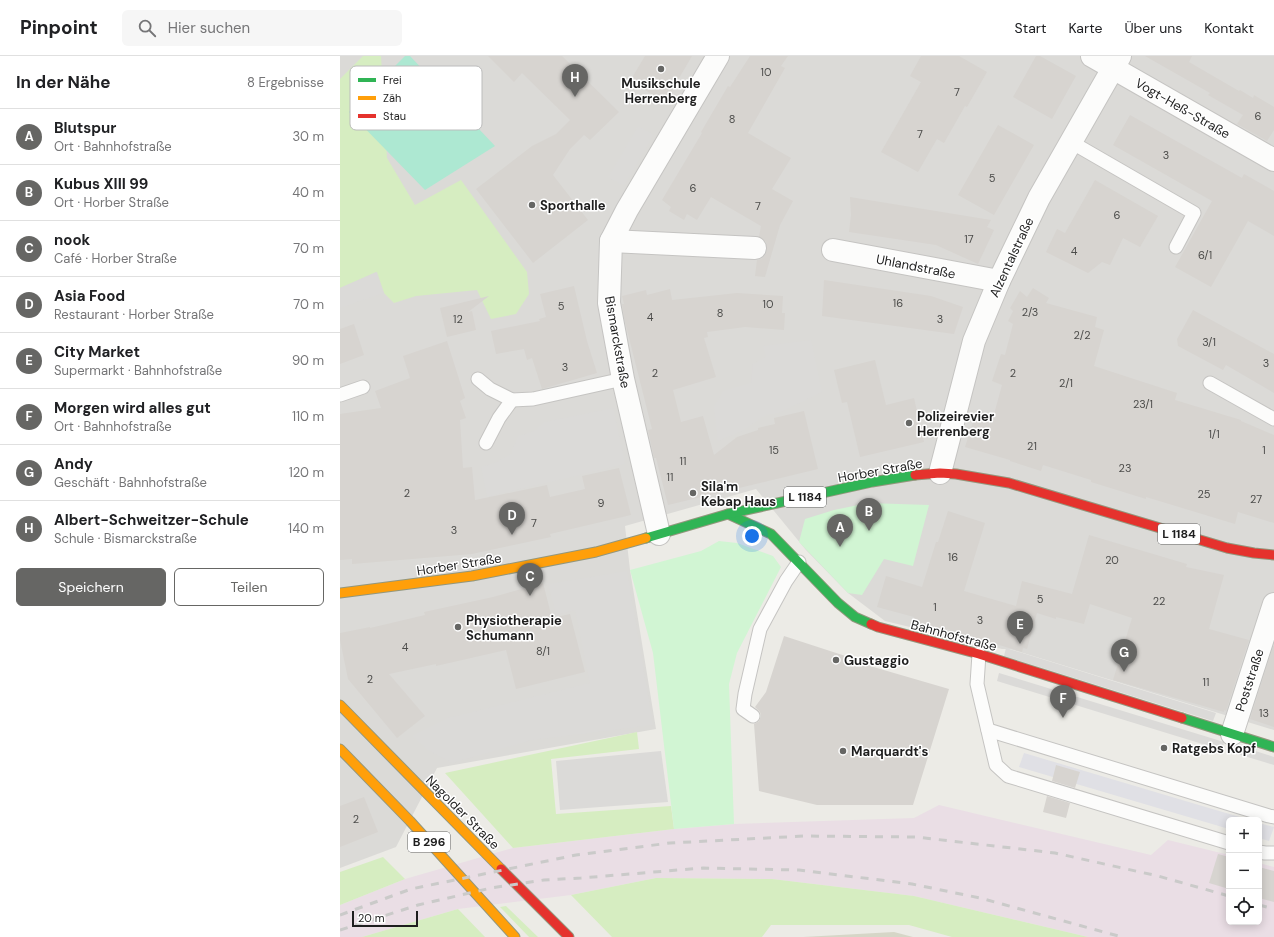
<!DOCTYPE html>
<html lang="de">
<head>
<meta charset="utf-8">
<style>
  body { margin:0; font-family:"DM Sans",sans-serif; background:#f6f6f6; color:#202124 }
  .controls { position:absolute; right:12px; bottom:12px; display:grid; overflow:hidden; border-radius:6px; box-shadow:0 2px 10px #0003 }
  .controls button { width:36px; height:36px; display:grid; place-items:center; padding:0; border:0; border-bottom:1px solid #e0e0e0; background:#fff; color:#202124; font:20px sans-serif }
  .scale { position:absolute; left:12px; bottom:10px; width:66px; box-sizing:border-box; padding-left:4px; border:2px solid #1e1e1e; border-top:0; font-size:11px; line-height:14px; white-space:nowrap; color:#1e1e1e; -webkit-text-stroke:3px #fff; paint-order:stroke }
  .you { position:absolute; left:412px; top:480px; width:14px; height:14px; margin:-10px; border:3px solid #fff; border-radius:50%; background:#1a73e8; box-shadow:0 0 0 6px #1a73e833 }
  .badge { display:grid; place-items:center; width:26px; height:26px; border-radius:50%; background:#666664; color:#fff; font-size:13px; font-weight:700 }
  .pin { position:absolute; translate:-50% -33px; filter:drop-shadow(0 1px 2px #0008) }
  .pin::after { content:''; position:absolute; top:21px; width:14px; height:12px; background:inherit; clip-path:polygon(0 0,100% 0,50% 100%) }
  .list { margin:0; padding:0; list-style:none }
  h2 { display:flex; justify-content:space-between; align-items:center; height:52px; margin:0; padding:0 16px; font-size:17px }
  h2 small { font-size:13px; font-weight:400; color:#757577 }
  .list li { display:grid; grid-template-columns:26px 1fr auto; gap:12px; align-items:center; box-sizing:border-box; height:56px; padding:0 16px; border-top:1px solid #e0e0e0 }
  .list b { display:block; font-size:15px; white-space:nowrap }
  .list p { margin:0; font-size:13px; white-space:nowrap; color:#757577 }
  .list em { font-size:13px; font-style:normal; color:#757577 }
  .actions { display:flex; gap:8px; padding:12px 16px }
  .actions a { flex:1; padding:9px 0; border:1px solid #666664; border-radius:6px; text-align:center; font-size:14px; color:#666664 }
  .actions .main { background:#666664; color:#fff }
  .icon { flex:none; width:22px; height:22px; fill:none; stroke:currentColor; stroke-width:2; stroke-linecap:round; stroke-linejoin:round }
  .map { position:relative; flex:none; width:934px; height:881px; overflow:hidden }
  header { display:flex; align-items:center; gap:24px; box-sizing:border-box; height:56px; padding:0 20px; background:#fff; border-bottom:1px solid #e0e0e0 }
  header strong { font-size:19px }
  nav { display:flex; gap:22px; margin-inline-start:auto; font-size:14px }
  .search { width:280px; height:36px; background:#f6f6f6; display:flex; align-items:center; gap:10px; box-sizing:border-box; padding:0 14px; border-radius:6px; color:#757577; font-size:15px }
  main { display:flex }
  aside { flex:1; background:#fff }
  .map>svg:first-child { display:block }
  .residential { fill:#dbdad7 }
  .industrial { fill:#eadee5 }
  .construction { fill:#d6d6c7 }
  .grass { fill:#d6edc1 }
  .park { fill:#d1f5d3 }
  .pitch { fill:#ade8d2 }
  .parking { fill:#dbdad8 }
  .plaza { fill:#e0e0e5 }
  .building { fill:#d7d4d0 }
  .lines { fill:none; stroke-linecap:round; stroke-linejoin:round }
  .lane-casing { stroke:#c5c4c2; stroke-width:15 }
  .street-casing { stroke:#c5c4c2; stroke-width:24 }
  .fast-casing { stroke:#93977d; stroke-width:11 }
  .slow-casing { stroke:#93977d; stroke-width:11 }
  .jam-casing { stroke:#93977d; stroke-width:11 }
  .lane { stroke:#fcfcfb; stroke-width:13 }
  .street { stroke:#fcfcfb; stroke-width:22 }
  .fast { stroke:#30b455; stroke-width:9 }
  .slow { stroke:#ff9f0a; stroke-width:9 }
  .jam { stroke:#e5322d; stroke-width:9 }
  .rail { stroke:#cacac9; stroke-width:3; stroke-dasharray:8 8; stroke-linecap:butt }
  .poi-dot { fill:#666664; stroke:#fff; stroke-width:1.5 }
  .labels { text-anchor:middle; stroke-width:3; stroke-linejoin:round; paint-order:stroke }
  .number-label { font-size:11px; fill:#4c4c4a }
  .shield { fill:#fff; stroke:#626262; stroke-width:1 }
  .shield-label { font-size:12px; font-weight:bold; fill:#1e1e1e }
  .poi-label { font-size:13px; font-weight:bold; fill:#1e1e1e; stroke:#fff; text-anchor:start }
  .street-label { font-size:13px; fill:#1e1e1e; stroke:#fff }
  .key { fill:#fff; stroke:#bcbcbc; stroke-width:1 }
  .key-label { font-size:11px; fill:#1e1e1e }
</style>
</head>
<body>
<header>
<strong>Pinpoint</strong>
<div class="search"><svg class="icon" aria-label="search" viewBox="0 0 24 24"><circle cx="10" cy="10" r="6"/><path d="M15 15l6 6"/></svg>Hier suchen</div>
<nav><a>Start</a><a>Karte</a><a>Über uns</a><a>Kontakt</a></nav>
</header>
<main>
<aside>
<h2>In der Nähe<small>8 Ergebnisse</small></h2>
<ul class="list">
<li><span class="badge">A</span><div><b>Blutspur</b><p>Ort · Bahnhofstraße</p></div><em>30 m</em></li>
<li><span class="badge">B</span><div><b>Kubus XIII 99</b><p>Ort · Horber Straße</p></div><em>40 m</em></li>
<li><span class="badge">C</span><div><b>nook</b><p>Café · Horber Straße</p></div><em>70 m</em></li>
<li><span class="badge">D</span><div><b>Asia Food</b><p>Restaurant · Horber Straße</p></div><em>70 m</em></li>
<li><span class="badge">E</span><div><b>City Market</b><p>Supermarkt · Bahnhofstraße</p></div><em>90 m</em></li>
<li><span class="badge">F</span><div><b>Morgen wird alles gut</b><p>Ort · Bahnhofstraße</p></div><em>110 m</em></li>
<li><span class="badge">G</span><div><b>Andy</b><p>Geschäft · Bahnhofstraße</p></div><em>120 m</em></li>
<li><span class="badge">H</span><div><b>Albert-Schweitzer-Schule</b><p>Schule · Bismarckstraße</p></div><em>140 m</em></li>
</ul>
<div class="actions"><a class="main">Speichern</a><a>Teilen</a></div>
</aside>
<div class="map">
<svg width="934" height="881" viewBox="0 0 934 881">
  <rect width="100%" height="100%" fill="#ecebe6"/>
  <polygon class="residential" points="0,0 934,0 934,674 670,593 662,593 545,565 508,537 466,494 416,433 285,470 290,514 316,673 97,712 56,791 0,812"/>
  <polygon class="industrial" points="599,749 811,799 828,784 889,799 889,866 919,866 919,807 934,811 934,881 748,881 574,840 432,823 316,822 231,839 118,853 22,881 0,881 0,849 65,823 173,792 334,773 394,768 574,762"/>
  <polygon class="construction" points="554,876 573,881 463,881"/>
  <g class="grass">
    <polygon points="23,0 41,0 47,102 75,149 121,124 187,216 189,238 176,258 151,263 137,234 76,240 54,247 44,237 36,216 0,232 0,23"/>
    <polygon points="297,676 299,693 211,703 216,758 331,750 334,773 173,792 105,717"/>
    <polygon points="43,801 65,823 0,849 0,816"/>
    <polygon points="316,822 432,823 574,840 748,881 612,881 569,869 431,869 422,881 272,881 231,839"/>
    <polygon points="166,850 198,881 189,881 160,851"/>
    <polygon points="118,853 145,881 22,881"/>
  </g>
  <g class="park">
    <polygon points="528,447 589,449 573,510 544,503 522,539 508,537 459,486 465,463 494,454"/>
    <polygon points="379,485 397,487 433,500 441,511 397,597 389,628 394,768 334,773 313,597 290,514 361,495"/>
  </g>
  <polygon class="pitch" points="65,0 70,0 155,90 85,134 9,56"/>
  <g class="parking">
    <polygon points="298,70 314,79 284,130 268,121"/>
    <polygon points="37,216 44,237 0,252 0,232"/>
    <polygon points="471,284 482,336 439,357 426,359 404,374 378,385 374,351 383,335 411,327 413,308 426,301 423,290"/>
    <polygon points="273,352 285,408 147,441 141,411 157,406 171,398 178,380 194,375 205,366"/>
    <polygon points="287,515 313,669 192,684 112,707 88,694 72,680 108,662 250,627 235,554 216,559 208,528"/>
    <polygon points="666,592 876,657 873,665 664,600"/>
    <polygon points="659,617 884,686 882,694 657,625"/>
    <polygon points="893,688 934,701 934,709 891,696"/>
    <polygon points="321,695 328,746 220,754 216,705"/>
  </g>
  <g class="plaza">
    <polygon points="684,697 869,752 910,764 889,764 889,773 679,711"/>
    <polygon points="919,767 934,771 929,785 919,782"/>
  </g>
  <g class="building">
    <polygon points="148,0 222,0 279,56 250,84 244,79 230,93 213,119 248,164 193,207 136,133 192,90 216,78 230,64 182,17 174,26"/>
    <polygon points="305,0 352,0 325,46 290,25"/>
    <polygon points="410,0 448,0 441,10 445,12 408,77 451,102 432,133 453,145 440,169 425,221 415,220 417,204 421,203 425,199 427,193 426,186 419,181 421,170 371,141 357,164 347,158 344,164 329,155 331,151 322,144 362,77 361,76 388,30 390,31"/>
    <polygon points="581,0 619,0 647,16 627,51 625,50 604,87 597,83 578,116 541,96 581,26 570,20"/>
    <polygon points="696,0 700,0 736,20 712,63 673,41"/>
    <polygon points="805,0 852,0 849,6 899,35 900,34 913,42 914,39 934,51 934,74 927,85 897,68 903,59 868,39 870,37"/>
    <polygon points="790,59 902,122 904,118 934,135 934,180 908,165 871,231 835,211 872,145 773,89"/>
    <polygon points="658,69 694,89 654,159 618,139"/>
    <polygon points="755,124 818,160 800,191 783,182 770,209 762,206 748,217 706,196 717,173 725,177"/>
    <polygon points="510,141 651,164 647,171 654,174 638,208 596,189 509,176 511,159"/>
    <polygon points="484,224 591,240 623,251 614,278 482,260"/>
    <polygon points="234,230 247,285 257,317 202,333 192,302 187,304 184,293 156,298 151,275 200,265 199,263 206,261 200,238"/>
    <polygon points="693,232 709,242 706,247 757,261 755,271 764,274 754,310 837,337 835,344 901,364 901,365 934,379 934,467 898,456 895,468 806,441 806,443 751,426 751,424 703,409 701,415 670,405 670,404 625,391 636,357 653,362 662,329 652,325 661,298 665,299 673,268 668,265 673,255 670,252 680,235 687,241"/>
    <polygon points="330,233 332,244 397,237 443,240 442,257 445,257 444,274 405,271 367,276 368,281 364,282 376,321 333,334 341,366 363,360 374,399 397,381 418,374 418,372 435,368 434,362 464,355 478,413 328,449 316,402 314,402 308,374 312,373 284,262 282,248 284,248 282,240 306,234 307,239"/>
    <polygon points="149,240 128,256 132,255 136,274 107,281 100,252"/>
    <polygon points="853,254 934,298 934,337 886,309 883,314 838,290 837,283"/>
    <polygon points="14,268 24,299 0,308 0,273"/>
    <polygon points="107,285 125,342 120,345 126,362 120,364 123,412 132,411 135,444 207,429 210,441 245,433 242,420 279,412 291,459 210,478 211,481 132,498 12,508 12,503 0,504 0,358 41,352 35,335 70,322 63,300"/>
    <polygon points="535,304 546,349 574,342 584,386 520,401 507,346 502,347 494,314"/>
    <polygon points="608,455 645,467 624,535 676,550 682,525 732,538 749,479 847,508 846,511 884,519 869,573 909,584 886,655 884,654 884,656 773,624 792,562 750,548 744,568 716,561 716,563 697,557 687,593 683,592 682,596 607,573 606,576 572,566 574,561 537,551 546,520 582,531 596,486 598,486"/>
    <polygon points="203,527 212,562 230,558 245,616 176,633 166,594 96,610 96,608 49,618 85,660 57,682 8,623 0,584 0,577 30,571 30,572 85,559 84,556 153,541"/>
    <polygon points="444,580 530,608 530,610 609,633 573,749 477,749 419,735 414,668 419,665 421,660 420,656 415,651 426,636"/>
    <polygon points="933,590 934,590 934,671 910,663"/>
    <polygon points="716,709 740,716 735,732 712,725"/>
    <polygon points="707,740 730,747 726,762 703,756"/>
    <polygon points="24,741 38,776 0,791 0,750"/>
    <polygon points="878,798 889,801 889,833 869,827"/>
    <polygon points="919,811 934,815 934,846 919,842"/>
  </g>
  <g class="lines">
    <g class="lane-casing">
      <g id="lane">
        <polyline points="731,86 854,157 836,191"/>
        <polyline points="138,323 150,333 172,344 193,343 283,323"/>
        <polyline points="870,327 934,363"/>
        <polyline points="0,339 23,331"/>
        <polyline points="146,387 159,362 172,344"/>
        <polyline points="639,598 637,628 656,709 668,720 889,787"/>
        <polyline points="413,660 403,653 405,638 420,573 446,525 459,506"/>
        <polyline points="648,674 929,760 934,761"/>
        <polyline points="919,796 925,797 934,797"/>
      </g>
    </g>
    <g class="street-casing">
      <g id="street">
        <polyline points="752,0 934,104"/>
        <polyline points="271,185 415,192"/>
        <polyline points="493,194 659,225"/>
        <polyline points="600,417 634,285 659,225 699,142 780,0"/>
        <polyline points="319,478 283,323 269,247 271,185 287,154 378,0"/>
        <polyline points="892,678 934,548"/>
      </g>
    </g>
    <g class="fast-casing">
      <g id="fast">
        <polyline points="388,458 431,478 498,547 515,561 531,568"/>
        <polyline points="306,482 388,458 532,426 575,419"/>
        <polyline points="842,662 934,691"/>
      </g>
    </g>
    <g class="slow-casing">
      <g id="slow">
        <polyline points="0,537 132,520 256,496 306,482"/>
        <polyline points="0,649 161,813"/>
        <polyline points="0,693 70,765 175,881"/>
      </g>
    </g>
    <g class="jam-casing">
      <g id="jam">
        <polyline points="575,419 600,417 616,418 669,427 887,492 914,497 934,499"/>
        <polyline points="531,568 538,571 639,598 842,662"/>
        <polyline points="161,813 229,881"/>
      </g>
    </g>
    <use href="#lane" class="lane"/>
    <use href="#street" class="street"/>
    <use href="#fast" class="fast"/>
    <use href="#slow" class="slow"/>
    <use href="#jam" class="jam"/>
    <g class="rail">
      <polyline points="919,849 934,853"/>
      <polyline points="0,859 71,833 236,799 330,787 464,780 576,781 715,797 818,820 889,840"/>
      <polyline points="0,874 78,849 151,832 204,824 241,822 363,812 459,814 572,828 640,842 782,881"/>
    </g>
  </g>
  <g class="poi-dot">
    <circle cx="321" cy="13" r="4"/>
    <circle cx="192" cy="149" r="4"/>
    <circle cx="569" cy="367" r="4"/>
    <circle cx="353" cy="437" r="4"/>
    <circle cx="118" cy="571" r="4"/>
    <circle cx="496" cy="604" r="4"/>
    <circle cx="824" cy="692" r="4"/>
    <circle cx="503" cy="695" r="4"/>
  </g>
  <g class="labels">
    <g class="number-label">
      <text x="426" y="20">10</text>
      <text x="617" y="40">7</text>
      <text x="918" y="64">6</text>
      <text x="392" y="67">8</text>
      <text x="580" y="82">7</text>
      <text x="826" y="103">3</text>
      <text x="652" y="126">5</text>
      <text x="353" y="136">6</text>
      <text x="418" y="154">7</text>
      <text x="777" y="163">6</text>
      <text x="629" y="187">17</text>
      <text x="734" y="199">4</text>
      <text x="865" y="203">6/1</text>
      <text x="558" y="251">16</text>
      <text x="428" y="252">10</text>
      <text x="221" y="254">5</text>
      <text x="690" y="260">2/3</text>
      <text x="380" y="261">8</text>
      <text x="310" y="265">4</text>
      <text x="118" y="267">12</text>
      <text x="600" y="267">3</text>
      <text x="742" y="283">2/2</text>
      <text x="869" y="290">3/1</text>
      <text x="926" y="311">3</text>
      <text x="225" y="315">3</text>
      <text x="315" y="321">2</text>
      <text x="673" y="321">2</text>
      <text x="726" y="331">2/1</text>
      <text x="803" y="352">23/1</text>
      <text x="874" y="382">1/1</text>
      <text x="692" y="394">21</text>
      <text x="434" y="398">15</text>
      <text x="924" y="398">1</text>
      <text x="343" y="409">11</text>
      <text x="785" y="416">23</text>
      <text x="330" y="425">11</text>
      <text x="67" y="441">2</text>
      <text x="864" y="442">25</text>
      <text x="916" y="447">27</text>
      <text x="261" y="451">9</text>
      <text x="194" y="471">7</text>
      <text x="114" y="478">3</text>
      <text x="613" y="505">16</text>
      <text x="772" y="508">20</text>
      <text x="700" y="547">5</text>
      <text x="819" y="549">22</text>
      <text x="595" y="555">1</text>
      <text x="640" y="568">3</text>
      <text x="65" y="595">4</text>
      <text x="203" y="599">8/1</text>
      <text x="30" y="627">2</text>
      <text x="866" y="630">11</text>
      <text x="924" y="661">13</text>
      <text x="16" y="767">2</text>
    </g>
    <g class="shield">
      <rect x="444" y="431" width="42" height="20" rx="3"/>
      <rect x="818" y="468" width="42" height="20" rx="3"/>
      <rect x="68" y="776" width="42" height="20" rx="3"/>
    </g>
    <g class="shield-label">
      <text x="465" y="445">L 1184</text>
      <text x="839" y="482">L 1184</text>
      <text x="89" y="790">B 296</text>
    </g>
    <g class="poi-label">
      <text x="321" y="32" text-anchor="middle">Musikschule<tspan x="321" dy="15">Herrenberg</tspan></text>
      <text x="200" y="154">Sporthalle</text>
      <text x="577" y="365">Polizeirevier<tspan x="577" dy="15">Herrenberg</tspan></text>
      <text x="361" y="435">Sila'm<tspan x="361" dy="15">Kebap Haus</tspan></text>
      <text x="126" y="569">Physiotherapie<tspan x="126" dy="15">Schumann</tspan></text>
      <text x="504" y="609">Gustaggio</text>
      <text x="832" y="697">Ratgebs Kopf</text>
      <text x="511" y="700">Marquardt's</text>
    </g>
    <g class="street-label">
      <text transform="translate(843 52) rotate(30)" y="5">Vogt-Heß-Straße</text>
      <text transform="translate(671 201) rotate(-65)" y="5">Alzentalstraße</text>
      <text transform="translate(576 210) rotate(11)" y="5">Uhlandstraße</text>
      <text transform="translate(278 286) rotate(80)" y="5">Bismarckstraße</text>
      <text transform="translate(540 414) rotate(-10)" y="5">Horber Straße</text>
      <text transform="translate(119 508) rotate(-9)" y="5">Horber Straße</text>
      <text transform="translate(614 579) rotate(15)" y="5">Bahnhofstraße</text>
      <text transform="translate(909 624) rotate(-72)" y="5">Poststraße</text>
      <text transform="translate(123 756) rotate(45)" y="5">Nagolder Straße</text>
    </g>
  </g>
  <rect x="10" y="10" width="132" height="64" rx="6" class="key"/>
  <rect x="18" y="22" width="18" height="4" fill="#30b455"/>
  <rect x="18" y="40" width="18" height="4" fill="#ff9f0a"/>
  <rect x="18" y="58" width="18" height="4" fill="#e5322d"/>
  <g class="key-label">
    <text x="43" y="28">Frei</text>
    <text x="43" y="46">Zäh</text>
    <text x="43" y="64">Stau</text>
  </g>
</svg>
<div class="controls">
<button>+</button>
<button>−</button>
<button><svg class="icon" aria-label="locate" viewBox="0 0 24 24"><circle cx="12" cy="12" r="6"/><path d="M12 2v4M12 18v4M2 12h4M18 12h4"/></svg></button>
</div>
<div class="scale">20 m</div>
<div class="you"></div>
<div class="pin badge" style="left:500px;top:491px">A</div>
<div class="pin badge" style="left:529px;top:475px">B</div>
<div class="pin badge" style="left:190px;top:540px">C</div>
<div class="pin badge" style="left:172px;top:479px">D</div>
<div class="pin badge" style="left:680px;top:588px">E</div>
<div class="pin badge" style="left:723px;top:662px">F</div>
<div class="pin badge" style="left:784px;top:616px">G</div>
<div class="pin badge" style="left:235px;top:41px">H</div>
</div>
</main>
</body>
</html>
